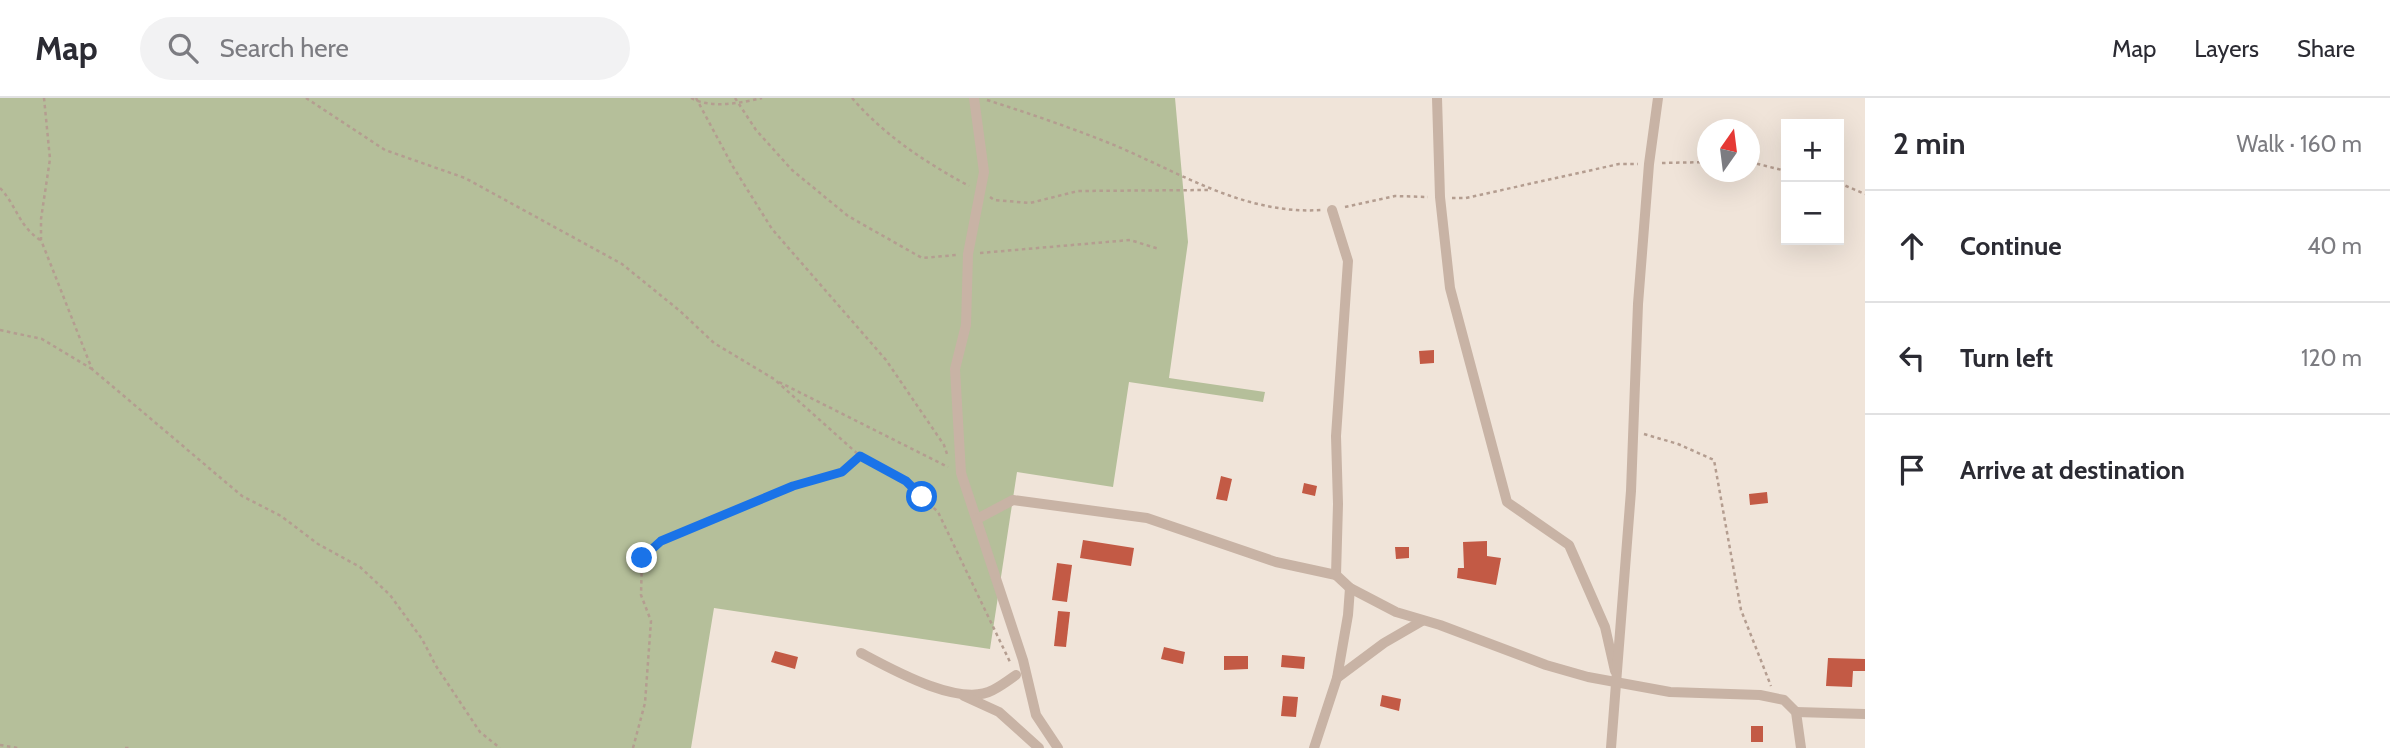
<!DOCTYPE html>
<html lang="en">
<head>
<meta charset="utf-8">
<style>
  body { margin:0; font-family:Cabin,sans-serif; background:#f2f2f3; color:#2b2b33 }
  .controls { position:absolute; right:21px; top:21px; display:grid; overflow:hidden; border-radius:0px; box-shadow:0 7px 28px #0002 }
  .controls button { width:63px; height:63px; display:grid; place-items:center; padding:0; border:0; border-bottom:2px solid #e1e1e2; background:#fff; color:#2b2b33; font:35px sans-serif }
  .compass { position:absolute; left:1697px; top:21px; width:63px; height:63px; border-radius:50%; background:#fff; box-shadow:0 7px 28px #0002; rotate:14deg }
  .stop { position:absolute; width:21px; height:21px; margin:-16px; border:5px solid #1a73e8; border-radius:50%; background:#fff }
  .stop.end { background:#1a73e8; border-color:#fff; box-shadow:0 2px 7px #0008 }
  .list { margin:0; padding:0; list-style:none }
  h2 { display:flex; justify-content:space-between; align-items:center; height:91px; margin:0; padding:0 28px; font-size:30px }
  h2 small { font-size:23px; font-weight:400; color:#7c7c81 }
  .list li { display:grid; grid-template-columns:46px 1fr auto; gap:21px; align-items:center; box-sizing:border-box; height:112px; padding:0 28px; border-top:2px solid #e1e1e2 }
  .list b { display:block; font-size:26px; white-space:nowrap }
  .list em { font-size:23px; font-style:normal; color:#7c7c81 }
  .icon { flex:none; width:38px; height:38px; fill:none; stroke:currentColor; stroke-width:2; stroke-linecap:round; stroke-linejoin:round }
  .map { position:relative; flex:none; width:1865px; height:650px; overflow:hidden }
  header { display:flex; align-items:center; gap:42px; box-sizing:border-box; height:98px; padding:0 35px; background:#fff; border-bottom:2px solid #e1e1e2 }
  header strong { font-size:33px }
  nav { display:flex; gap:38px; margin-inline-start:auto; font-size:24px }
  .search { width:490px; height:63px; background:#f2f2f3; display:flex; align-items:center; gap:18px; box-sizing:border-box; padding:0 24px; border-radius:38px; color:#7c7c81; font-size:26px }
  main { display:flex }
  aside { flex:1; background:#fff }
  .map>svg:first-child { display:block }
  .green { fill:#b5bf9a }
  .building { fill:#c35a45 }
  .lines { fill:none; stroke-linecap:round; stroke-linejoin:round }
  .path { stroke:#b49d90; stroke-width:2.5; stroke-dasharray:3.5 3.5; stroke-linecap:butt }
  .street { stroke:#c8b3a5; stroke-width:10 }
  .route { stroke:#1a73e8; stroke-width:9 }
</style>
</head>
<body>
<header>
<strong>Map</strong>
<div class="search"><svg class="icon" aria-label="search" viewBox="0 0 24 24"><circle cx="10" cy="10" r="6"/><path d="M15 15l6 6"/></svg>Search here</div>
<nav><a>Map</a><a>Layers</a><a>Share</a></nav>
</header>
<main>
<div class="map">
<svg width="1865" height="650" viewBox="0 0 1865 650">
  <rect width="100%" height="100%" fill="#f0e4d9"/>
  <polygon class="green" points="0,0 1175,0 1188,144 1169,280 1265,294 1263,304 1129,284 1113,389 1017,374 990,551 714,510 691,650 0,650"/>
  <g class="building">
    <polygon points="1434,252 1434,265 1420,266 1419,253"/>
    <polygon points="1221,378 1232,381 1227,403 1216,401"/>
    <polygon points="1304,385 1317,388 1315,398 1302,395"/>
    <polygon points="1767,394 1768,405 1750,407 1749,396"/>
    <polygon points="1083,442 1134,450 1131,468 1080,460"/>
    <polygon points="1487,443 1487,458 1501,460 1496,487 1457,480 1458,470 1464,470 1463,444"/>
    <polygon points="1395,449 1409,449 1409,460 1396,461"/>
    <polygon points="1057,465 1072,467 1067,504 1052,502"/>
    <polygon points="1058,513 1070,514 1066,549 1054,548"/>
    <polygon points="1164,549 1185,554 1183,566 1161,561"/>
    <polygon points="775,553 798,559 795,571 771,564"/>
    <polygon points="1282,557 1305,559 1304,571 1281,569"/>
    <polygon points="1224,558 1248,558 1248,571 1224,572"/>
    <polygon points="1828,560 1865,561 1865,573 1853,573 1852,589 1826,588"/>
    <polygon points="1382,597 1401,601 1399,613 1380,608"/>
    <polygon points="1283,598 1298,599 1296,619 1281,618"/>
    <rect x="1751" y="628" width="12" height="16"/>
  </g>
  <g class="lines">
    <g class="path">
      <polyline points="44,0 50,61 41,121 41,142 92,271 242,398 281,418 318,446 360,469 390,497 422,541 436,568 480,634 500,650"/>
      <polyline points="306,0 385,52 465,80 622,166 680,213 714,245 774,281 860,358 906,383 938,414 1010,564"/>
      <path d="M691,0C711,11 741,5 762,0"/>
      <polyline points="696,0 732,67 772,131 886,262 944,347 947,356"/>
      <polyline points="735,0 756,32 792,72 848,118 922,160 956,157"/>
      <path d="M852,0C885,38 925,64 969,88"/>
      <path d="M987,2C1028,15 1069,29 1109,45C1178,73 1243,117 1321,112"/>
      <polyline points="1750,64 1786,73"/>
      <polyline points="1662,65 1708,64"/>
      <polyline points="1839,85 1865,96"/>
      <path d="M0,90C17,108 18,127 40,142"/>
      <polyline points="990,99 994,102 1030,105 1078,93 1209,92"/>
      <polyline points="1452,100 1466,100 1619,66 1638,66"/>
      <polyline points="1345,109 1395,98 1428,99"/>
      <polyline points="980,155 1130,142 1159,151"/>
      <polyline points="0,232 42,241 92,271"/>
      <polyline points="779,284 948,369"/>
      <polyline points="1644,336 1678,346 1714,362 1741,512 1771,588"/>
      <polyline points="0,647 18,650"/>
      <polyline points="125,650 130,650"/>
      <polyline points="633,650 645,605 651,523 641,497 642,460 661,443 793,388 842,374 860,358"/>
    </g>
    <g class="street">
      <polyline points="974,0 984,74 968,156 966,227 955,271 961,375 1023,562 1036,617 1058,650"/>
      <polyline points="1437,0 1440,99 1450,190 1507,404 1569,447 1605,529 1615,573"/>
      <polyline points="1332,112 1348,163 1336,338 1338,406 1336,477"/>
      <polyline points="977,421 1013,402 1147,420 1276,464 1336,477 1350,490 1396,514 1440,527 1546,567 1588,579 1670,594 1760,597 1784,602 1796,614 1801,650"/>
      <path d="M861,555C891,571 960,610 993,592C1001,588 1009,582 1016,577"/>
      <polyline points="1337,580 1384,545 1422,523"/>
      <polyline points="964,598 999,614 1039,650"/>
      <polyline points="1796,614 1865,616"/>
      <polyline points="1314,650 1337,580 1348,517 1350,490"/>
      <polyline points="1611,650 1631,393 1638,206 1649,66 1658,0"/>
    </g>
  </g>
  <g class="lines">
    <polyline class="route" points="642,460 661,443 793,388 842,374 860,358 906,383 922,399"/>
  </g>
</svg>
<div class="controls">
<button>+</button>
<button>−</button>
</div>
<svg class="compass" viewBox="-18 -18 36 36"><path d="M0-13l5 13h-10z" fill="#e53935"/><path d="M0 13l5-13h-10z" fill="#7c7c81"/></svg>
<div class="stop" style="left:922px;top:399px"></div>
<div class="stop end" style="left:642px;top:460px"></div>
</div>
<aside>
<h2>2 min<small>Walk · 160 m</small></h2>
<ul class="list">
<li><svg class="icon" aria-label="ahead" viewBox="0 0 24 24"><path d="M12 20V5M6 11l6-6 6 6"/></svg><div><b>Continue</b></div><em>40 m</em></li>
<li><svg class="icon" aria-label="left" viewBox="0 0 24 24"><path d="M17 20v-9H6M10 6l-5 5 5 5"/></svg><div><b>Turn left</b></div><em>120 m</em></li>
<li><svg class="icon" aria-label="arrive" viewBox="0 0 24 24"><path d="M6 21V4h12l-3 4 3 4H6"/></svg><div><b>Arrive at destination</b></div></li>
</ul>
</aside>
</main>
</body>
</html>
